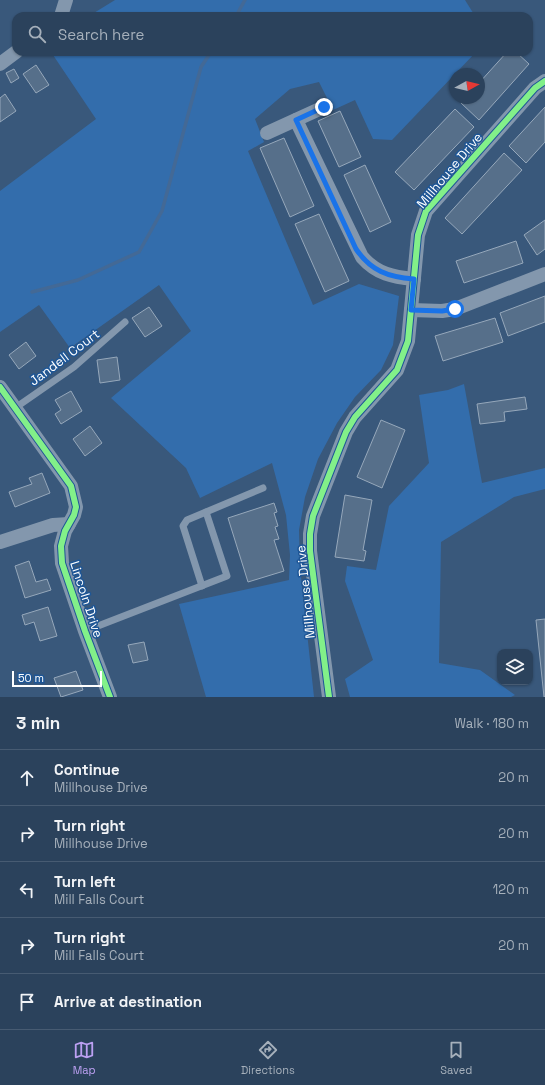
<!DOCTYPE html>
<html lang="en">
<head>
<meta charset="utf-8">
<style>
  body { margin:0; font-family:"Space Grotesk",sans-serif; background:#374d65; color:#f1f3f6 }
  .controls { position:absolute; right:12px; bottom:12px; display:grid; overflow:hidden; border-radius:8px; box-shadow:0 1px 3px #0004 }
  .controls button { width:36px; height:36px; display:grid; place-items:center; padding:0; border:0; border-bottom:1px solid #475b72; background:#2b425c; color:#f1f3f6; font:20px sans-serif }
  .compass { position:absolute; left:449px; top:68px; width:36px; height:36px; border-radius:50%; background:#2b425c; box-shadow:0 1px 3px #0004; rotate:82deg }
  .scale { position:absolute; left:12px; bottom:10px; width:90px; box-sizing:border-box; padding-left:4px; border:2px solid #fff; border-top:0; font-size:11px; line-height:14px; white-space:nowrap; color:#fff; -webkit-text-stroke:3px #1e5696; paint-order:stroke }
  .stop { position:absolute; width:12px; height:12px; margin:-9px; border:3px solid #1a73e8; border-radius:50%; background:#fff }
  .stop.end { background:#1a73e8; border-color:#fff; box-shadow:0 1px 4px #0008 }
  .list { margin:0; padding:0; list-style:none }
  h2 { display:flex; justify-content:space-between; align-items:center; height:52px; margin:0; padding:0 16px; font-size:17px }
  h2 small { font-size:13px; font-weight:400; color:#a6b0bb }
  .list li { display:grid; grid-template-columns:26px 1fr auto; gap:12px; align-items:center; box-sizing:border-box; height:56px; padding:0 16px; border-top:1px solid #475b72 }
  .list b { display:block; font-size:15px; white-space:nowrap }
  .list p { margin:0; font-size:13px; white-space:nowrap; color:#a6b0bb }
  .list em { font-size:13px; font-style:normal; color:#a6b0bb }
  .icon { flex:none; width:22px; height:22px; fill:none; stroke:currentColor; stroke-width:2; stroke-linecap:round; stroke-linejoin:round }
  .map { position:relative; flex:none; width:545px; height:697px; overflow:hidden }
  .search { position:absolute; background:#2b425c; box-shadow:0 1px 3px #0004; left:12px; right:12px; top:12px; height:44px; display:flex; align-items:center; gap:10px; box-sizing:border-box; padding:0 14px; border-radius:12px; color:#a6b0bb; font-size:15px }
  .sheet { height:332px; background:#2b425c }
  nav { display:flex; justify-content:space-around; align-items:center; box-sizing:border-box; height:56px; border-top:1px solid #475b72; background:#2b425c; font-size:11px; color:#a6b0bb }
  nav a { display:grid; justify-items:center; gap:2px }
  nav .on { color:#bca0f2 }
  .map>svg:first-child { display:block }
  .green { fill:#336dac }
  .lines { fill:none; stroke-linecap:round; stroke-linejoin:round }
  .stream { stroke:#436996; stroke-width:3.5 }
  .building { fill:#566f8a; stroke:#96a8bb }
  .service { stroke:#8397ad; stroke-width:7 }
  .minor { stroke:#8397ad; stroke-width:14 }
  .cycleway-casing { stroke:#1e5696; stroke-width:8 }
  .cycleway { stroke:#82f089; stroke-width:6 }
  .route { stroke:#1a73e8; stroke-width:5 }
  .labels { text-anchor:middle; stroke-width:3; stroke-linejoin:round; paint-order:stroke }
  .street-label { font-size:13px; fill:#fff; stroke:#1e5696 }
</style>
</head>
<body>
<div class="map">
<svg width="545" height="697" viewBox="0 0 545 697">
  <rect width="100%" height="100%" fill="#39587b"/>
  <g class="green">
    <polygon points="115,0 465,0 475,16 89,16"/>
    <polygon points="51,52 476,52 392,140 373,139 355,100 333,110 319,82 290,89 255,119 264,142 248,151 313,305 359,284 399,296 393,345 381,370 355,397 337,423 318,459 305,497 299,530 300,568 314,697 206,697 179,604 289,580 290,555 286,515 272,463 200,498 186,468 111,398 191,331 159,285 70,348 39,305 0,332 0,191 96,119"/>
    <polygon points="464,384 482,483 545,468 545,489 514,497 441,542 439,663 480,670 515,695 511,697 350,697 345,679 373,660 345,581 347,566 376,570 389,506 429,463 419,395 448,390"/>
  </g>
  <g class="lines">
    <g class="stream">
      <polyline points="236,16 245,0"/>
      <polyline points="32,292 78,280 139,252 162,211 201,67 211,52"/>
    </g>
  </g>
  <g class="building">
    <polygon points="507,52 516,52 529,64 479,120 461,103 465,98 479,98 479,83"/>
    <polygon points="36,65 49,85 36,93 23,74"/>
    <polygon points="14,69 19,78 11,83 6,73"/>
    <polygon points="5,94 16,111 0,122 0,98"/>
    <polygon points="545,107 545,142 526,163 509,146"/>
    <polygon points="455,109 474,127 414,190 395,172"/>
    <polygon points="340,111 361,157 339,167 318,121"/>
    <polygon points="284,138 314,206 290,217 260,148"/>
    <polygon points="504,153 522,170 462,234 445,218"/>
    <polygon points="365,165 391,222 370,232 344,175"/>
    <polygon points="319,214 349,281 325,292 295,224"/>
    <polygon points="545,220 545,249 537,255 524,235"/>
    <polygon points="516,241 523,263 464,283 456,261"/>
    <polygon points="545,296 545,322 508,336 500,313"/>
    <polygon points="149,307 162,326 145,337 132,318"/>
    <polygon points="495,318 503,342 443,361 435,336"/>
    <polygon points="26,342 36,356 19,369 9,355"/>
    <polygon points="117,357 120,380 100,383 97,360"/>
    <polygon points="71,391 82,411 61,424 55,414 61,410 55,400"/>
    <polygon points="525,397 527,409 504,412 505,421 480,424 477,404"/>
    <polygon points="381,420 405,430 382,488 357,477"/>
    <polygon points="90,426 102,443 85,456 73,439"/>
    <polygon points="42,473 50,493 15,507 9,492 32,484 29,478"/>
    <polygon points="345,495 372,500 363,550 366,551 364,561 335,557"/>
    <polygon points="274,503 277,512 274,513 278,526 275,527 279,539 274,540 284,571 248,582 228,518"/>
    <polygon points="29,561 36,582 47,579 51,590 25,598 15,566"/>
    <polygon points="48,607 57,636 40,641 34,622 25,625 22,615"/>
    <polygon points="545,619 545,697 544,697 536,620"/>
    <polygon points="144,642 148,660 133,663 128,645"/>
    <polygon points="76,671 83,690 61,697 54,678"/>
  </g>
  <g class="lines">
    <g class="service">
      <polyline points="15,408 74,367 125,322"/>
      <polyline points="202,586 183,526 187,520 263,488"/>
      <polyline points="85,631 227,576 206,512"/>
    </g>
    <g class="minor">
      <polyline points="61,16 66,0"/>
      <polyline points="0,64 16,52"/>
      <path d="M296,120L362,257C377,274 393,277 414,279"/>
      <polyline points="267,133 324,107"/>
      <polyline points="411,310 442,311 455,309 545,274"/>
      <polyline points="0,387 71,486 76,507 74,515 65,531 61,546 62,563 85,631 110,697"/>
      <polyline points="0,542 53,525 69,524"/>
      <polyline points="329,697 310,551 310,534 313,516 346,432 355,417 397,370 408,341 418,235 426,211 535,88 545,81"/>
    </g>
    <g class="cycleway-casing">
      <g id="cycleway">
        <polyline points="0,387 71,486 76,507 74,515 65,531 61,546 62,563 85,631 110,697"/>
        <polyline points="329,697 310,551 310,534 313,516 346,432 355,417 397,370 408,341 418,235 426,211 535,88 545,81"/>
      </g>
    </g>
    <use href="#cycleway" class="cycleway"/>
  </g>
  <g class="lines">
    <path class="route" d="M324,107L296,120L356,249C371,271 388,277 414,279L411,310L442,311L455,309"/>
  </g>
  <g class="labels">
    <g class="street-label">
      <text transform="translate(449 170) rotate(-50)" y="5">Millhouse Drive</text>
      <text transform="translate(64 357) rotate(-37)" y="5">Jandell Court</text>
      <text transform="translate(305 592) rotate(-96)" y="5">Millhouse Drive</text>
      <text transform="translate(87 599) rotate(72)" y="5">Lincoln Drive</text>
    </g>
  </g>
</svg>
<div class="controls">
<button><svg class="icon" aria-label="layers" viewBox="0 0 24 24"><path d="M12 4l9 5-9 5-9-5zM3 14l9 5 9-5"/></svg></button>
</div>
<svg class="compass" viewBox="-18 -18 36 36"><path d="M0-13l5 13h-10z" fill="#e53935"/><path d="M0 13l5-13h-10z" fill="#a6b0bb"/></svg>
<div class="scale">50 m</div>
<div class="stop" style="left:455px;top:309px"></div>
<div class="stop end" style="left:324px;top:107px"></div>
<div class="search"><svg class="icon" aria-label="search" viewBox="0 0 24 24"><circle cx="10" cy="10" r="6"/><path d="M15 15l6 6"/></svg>Search here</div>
</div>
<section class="sheet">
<h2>3 min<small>Walk · 180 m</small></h2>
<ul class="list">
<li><svg class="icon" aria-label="ahead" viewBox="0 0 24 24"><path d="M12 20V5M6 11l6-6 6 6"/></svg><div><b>Continue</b><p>Millhouse Drive</p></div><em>20 m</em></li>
<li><svg class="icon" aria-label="right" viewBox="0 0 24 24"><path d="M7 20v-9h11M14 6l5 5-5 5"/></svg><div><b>Turn right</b><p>Millhouse Drive</p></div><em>20 m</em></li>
<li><svg class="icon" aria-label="left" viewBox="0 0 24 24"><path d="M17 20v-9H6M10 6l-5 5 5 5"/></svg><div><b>Turn left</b><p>Mill Falls Court</p></div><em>120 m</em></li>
<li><svg class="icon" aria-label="right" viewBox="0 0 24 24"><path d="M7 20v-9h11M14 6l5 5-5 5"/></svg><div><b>Turn right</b><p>Mill Falls Court</p></div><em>20 m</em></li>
<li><svg class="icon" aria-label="arrive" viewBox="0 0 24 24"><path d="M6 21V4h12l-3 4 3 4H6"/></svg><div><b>Arrive at destination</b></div></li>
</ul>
</section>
<nav>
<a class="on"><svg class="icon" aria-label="map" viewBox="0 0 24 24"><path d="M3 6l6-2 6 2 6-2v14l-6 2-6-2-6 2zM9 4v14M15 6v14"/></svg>Map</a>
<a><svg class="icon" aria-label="directions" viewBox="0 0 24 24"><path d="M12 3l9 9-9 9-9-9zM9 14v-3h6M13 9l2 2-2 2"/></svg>Directions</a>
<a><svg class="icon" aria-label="saved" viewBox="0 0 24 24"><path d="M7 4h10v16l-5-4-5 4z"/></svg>Saved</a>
</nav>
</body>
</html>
